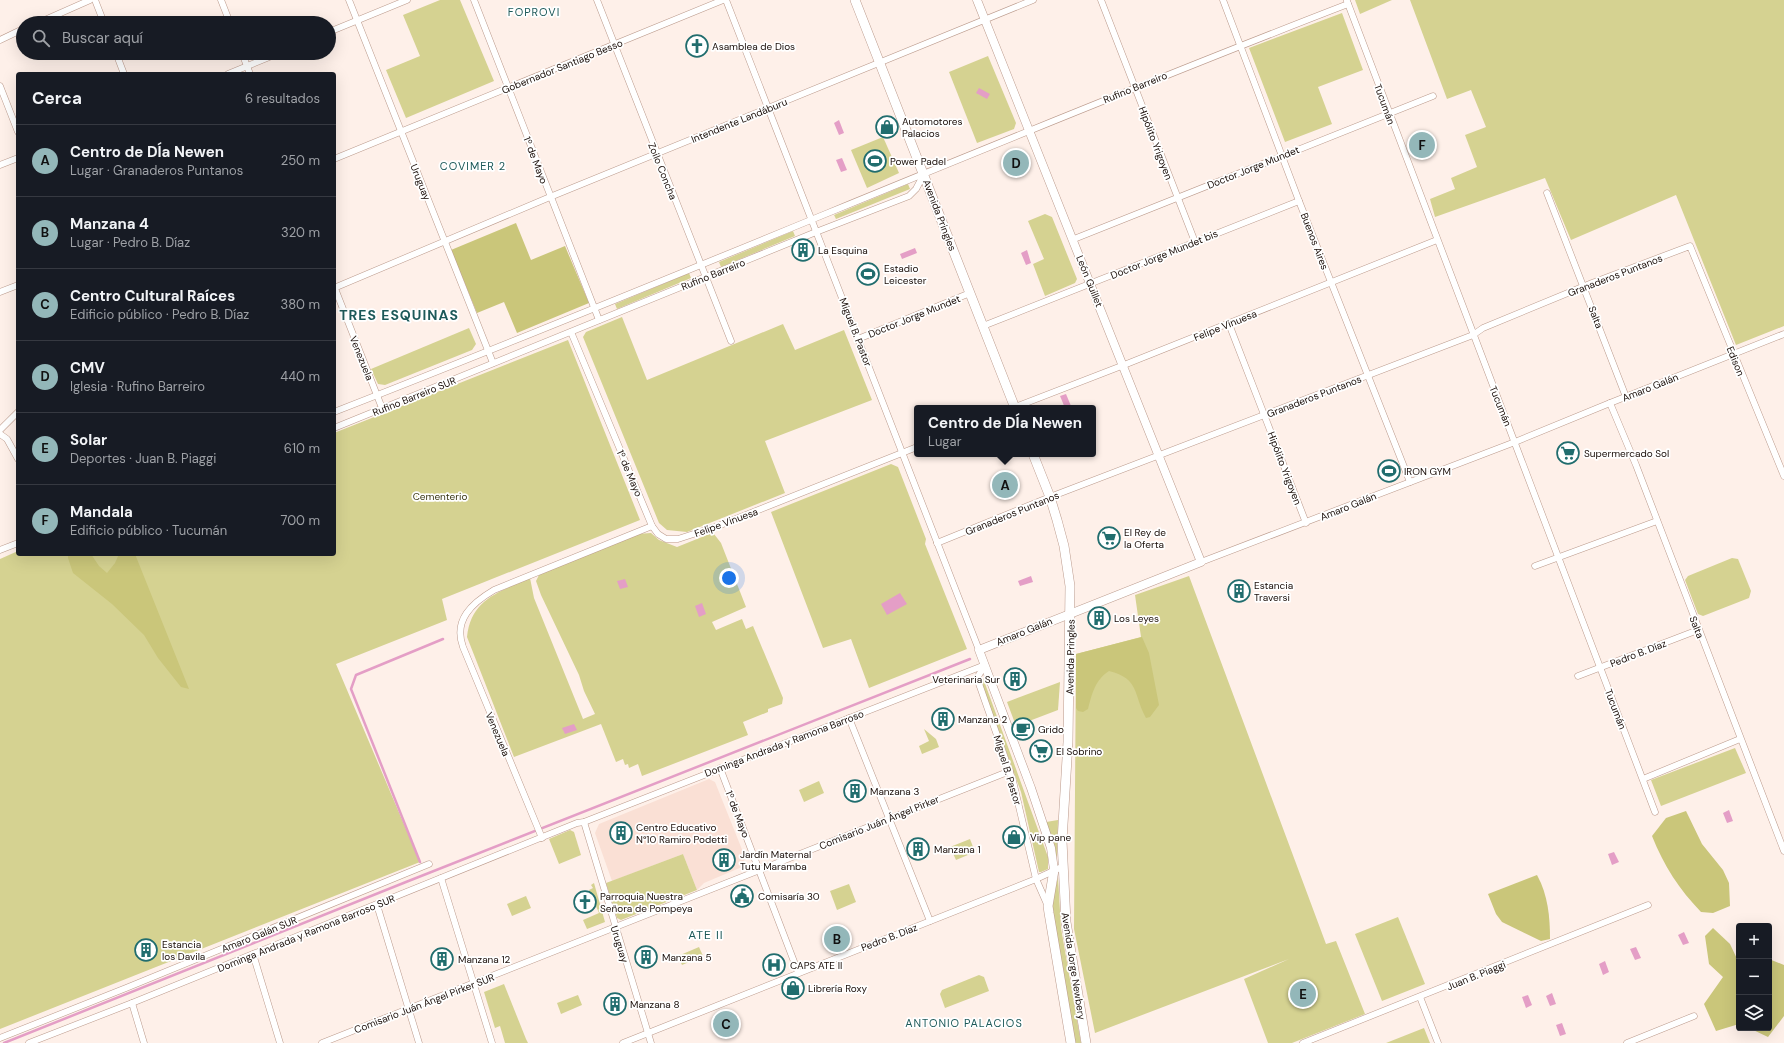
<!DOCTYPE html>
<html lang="es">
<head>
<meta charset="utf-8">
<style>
  body { margin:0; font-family:"DM Sans",sans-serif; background:#20242c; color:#f1f3f6 }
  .controls { position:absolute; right:12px; bottom:12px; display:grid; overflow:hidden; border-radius:4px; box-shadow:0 4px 16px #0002 }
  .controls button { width:36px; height:36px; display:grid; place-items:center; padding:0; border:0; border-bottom:1px solid #363941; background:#171b24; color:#f1f3f6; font:20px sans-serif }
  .you { position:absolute; left:729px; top:578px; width:14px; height:14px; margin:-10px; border:3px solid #fff; border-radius:50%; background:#1a73e8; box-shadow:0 0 0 6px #1a73e833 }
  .badge { display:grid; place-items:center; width:26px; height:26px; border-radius:50%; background:#93b7b9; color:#111; font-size:13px; font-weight:700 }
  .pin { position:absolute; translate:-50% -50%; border:2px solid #fff; box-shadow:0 1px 4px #0006 }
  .popup { position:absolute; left:914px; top:405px; width:182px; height:52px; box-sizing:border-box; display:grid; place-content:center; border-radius:4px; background:#171b24; filter:drop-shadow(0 1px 3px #0005); font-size:13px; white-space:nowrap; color:#9ea1a6 }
  .popup b { font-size:15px; color:#f1f3f6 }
  .popup::after { content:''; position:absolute; left:50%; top:100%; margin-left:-8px; border:8px solid transparent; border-top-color:#171b24 }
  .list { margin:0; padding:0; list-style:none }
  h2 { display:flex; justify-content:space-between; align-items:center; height:52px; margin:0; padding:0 16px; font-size:17px }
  h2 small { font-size:13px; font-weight:400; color:#9ea1a6 }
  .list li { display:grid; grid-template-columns:26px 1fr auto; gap:12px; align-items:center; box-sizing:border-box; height:72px; padding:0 16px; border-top:1px solid #363941 }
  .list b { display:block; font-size:15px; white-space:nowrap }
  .list p { margin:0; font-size:13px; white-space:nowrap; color:#9ea1a6 }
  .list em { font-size:13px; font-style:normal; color:#9ea1a6 }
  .icon { flex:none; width:22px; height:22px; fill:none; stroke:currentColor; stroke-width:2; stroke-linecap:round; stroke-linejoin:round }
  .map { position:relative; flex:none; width:1784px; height:1043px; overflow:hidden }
  .search { position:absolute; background:#171b24; box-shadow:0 4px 16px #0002; left:16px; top:16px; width:320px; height:44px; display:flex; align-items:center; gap:10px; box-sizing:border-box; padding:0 14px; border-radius:22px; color:#9ea1a6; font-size:15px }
  .panel { position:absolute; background:#171b24; box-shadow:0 4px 16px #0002; left:16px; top:72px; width:320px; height:484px; border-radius:4px }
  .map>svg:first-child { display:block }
  .built { fill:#fae0d5 }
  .green { fill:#d5d291 }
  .forest { fill:#cac67a }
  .water { fill:#e49ec6 }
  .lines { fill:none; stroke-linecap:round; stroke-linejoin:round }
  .stream { stroke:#e49ec6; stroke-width:2.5 }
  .minor-casing { stroke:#bb9a8c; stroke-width:7 }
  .tertiary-casing { stroke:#bb9a8c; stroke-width:9 }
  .secondary-casing { stroke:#bb9a8c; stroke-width:10 }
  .minor { stroke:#fff; stroke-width:6 }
  .tertiary { stroke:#fff; stroke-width:8 }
  .secondary { stroke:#fff; stroke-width:9 }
  .labels { text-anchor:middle; stroke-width:3.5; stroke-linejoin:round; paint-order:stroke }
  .poi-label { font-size:10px; fill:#190d08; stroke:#fff; text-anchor:start }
  .street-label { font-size:10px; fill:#190d08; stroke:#fff }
  .park-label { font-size:10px; fill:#393715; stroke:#fff }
  .neighbourhood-label { font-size:11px; letter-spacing:1px; fill:#1d5959; stroke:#fff }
  .quarter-label { font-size:12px; letter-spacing:1px; fill:#1d5959; stroke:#fff }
  .district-label { font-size:14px; font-weight:bold; letter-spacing:1px; fill:#1d5959; stroke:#fff }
</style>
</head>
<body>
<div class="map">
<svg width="1784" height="1043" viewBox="0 0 1784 1043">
  <rect width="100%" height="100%" fill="#fef0e9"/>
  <polygon class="built" points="709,779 715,782 745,857 742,867 704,883 697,890 683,854 612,881 595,833 599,824"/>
  <g class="green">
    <polygon points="440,0 460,0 494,81 406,118 386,70 420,56 403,15"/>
    <polygon points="1355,0 1392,0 1360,14"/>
    <polygon points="1410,0 1784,0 1784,326 1736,345 1676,195 1571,240 1545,178 1435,217 1430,199 1455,189 1451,178 1477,167 1465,135 1486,127 1471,90 1447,99"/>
    <polygon points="1342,13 1363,70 1318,87 1332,124 1285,142 1249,48"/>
    <polygon points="988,56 1016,123 1014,129 977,143 949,72"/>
    <polygon points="883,137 899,173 867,188 851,150"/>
    <polygon points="908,184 910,189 836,219 834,215"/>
    <polygon points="1045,214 1052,217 1077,279 1075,283 1045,296 1033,264 1044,259 1028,221"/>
    <polygon points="793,231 795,236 721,267 719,262"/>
    <polygon points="689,273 691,278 617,309 615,304"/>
    <polygon points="622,317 647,380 783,324 795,350 844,330 872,400 765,441 785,493 687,532 667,530 659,523 583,337 586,332"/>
    <polygon points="469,328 476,344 472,350 385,385 378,384 371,369"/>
    <polygon points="568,340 640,520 442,599 447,620 336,664 420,862 0,1029 0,559 18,551 18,554 334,554 334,433"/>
    <polygon points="891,464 898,467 926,539 925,544 967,649 869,688 851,639 823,648 771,512"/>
    <path d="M651,533L659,540L677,547L712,533L714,534L721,543L746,607L712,622L716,630L742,619L746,629L753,626L783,698L782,704L768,709V712L743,722L748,735L642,776L638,764L629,768L628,764L625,765L623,759L616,762L601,724L514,757L467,637C471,599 499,592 530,578L534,598L583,719L595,714L584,691L579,675L541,595L536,581L539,575L637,534Z"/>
    <polygon points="1732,558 1738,559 1751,591 1749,598 1703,616 1698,614 1685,580 1688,576"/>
    <polygon points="1189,576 1326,944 1336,941 1365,1014 1292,1043 1268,1043 1244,979 1289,959 1095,1033 1074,929 1076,654 1141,637 1135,595"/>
    <polygon points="983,678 1048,857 1048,869 1041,872 1039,872 1021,792 981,683"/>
    <polygon points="1060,682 1058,710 1016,726 1007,702"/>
    <polygon points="924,729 936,739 939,747 922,754 919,746 929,741"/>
    <polygon points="1735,748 1746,773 1661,806 1651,780"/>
    <polygon points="819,781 824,793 804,802 799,790"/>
    <polygon points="1058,820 1057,858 1046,822"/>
    <polygon points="570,830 574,832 581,855 559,864 549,839"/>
    <polygon points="970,839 975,852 956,860 950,847"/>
    <polygon points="683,854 697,890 621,920 617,918 606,883"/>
    <polygon points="1058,877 1061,928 1081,1043 1074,1043 1051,907"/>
    <polygon points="594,883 605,922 587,929 583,920 599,913 589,890 593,888 591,885"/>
    <polygon points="849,884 856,902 837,910 830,891"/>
    <polygon points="526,896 531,908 512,916 507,904"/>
    <polygon points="1398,917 1425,984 1382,1001 1355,934"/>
    <polygon points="699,947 703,956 682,965 678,956"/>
    <polygon points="979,975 984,977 989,991 945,1008 940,994 942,990"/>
    <polygon points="504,984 526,1039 528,1043 505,1043 500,1026 495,1028 484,992"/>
    <polygon points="578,995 582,1005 561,1014 557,1003"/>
    <polygon points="1424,1028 1430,1043 1386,1043"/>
  </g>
  <g class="forest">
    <polygon points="516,223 531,260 565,246 589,303 517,333 504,302 477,313 451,250"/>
    <polygon points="68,554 91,554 99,566 107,573 115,563 119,554 135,554 189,689 181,687 158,658 144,635 112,604 73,573 68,558"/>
    <path d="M1142,637L1149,653L1159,705L1150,717L1146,718C1133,694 1140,679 1109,671C1095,680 1092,694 1088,709L1083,712L1078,711L1076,708V654Z"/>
    <path d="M1686,811L1702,844L1723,870L1729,883L1730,906L1713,913L1701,912C1679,889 1664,866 1652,836L1666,818Z"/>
    <path d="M1537,875C1548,895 1550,917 1550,939L1541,941L1502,922L1496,914L1488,894Z"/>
    <polygon points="1713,928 1730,944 1739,963 1739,1024 1716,1031 1704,1004 1723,977 1709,964 1705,936"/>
    <polygon points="1769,959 1784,965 1784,1016 1768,1037 1749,1028 1769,1028"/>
  </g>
  <g class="water">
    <polygon points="979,88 990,94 987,99 976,93"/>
    <polygon points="839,120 844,133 839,135 834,123"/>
    <polygon points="842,158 847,170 841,172 836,160"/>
    <polygon points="915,248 917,253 902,259 900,254"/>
    <polygon points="1027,250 1031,263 1026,265 1021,253"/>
    <polygon points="1066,394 1071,406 1065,408 1060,396"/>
    <polygon points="1031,576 1033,582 1020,586 1018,581"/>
    <polygon points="625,579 628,587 620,589 617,581"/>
    <polygon points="900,593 907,604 887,615 881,604"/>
    <polygon points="702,603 706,614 699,617 695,606"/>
    <polygon points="574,724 577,730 565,734 562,728"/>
    <polygon points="1729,810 1733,821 1727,823 1723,813"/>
    <polygon points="1614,852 1619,862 1612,865 1608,854"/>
    <polygon points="1684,932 1689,943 1683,945 1678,935"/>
    <polygon points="1636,947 1641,958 1635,960 1630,949"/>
    <polygon points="1605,961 1609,972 1603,975 1599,964"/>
    <polygon points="1552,993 1556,1004 1550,1006 1546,996"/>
    <polygon points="1528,995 1532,1005 1526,1008 1522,997"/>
    <polygon points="1562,1023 1566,1034 1560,1036 1556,1025"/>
  </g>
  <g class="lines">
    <g class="stream">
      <polyline points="420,862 351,689 356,675 443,639"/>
      <polyline points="4,1043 406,882 970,659"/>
    </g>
    <g class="minor-casing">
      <g id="minor">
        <polyline points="95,0 104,23"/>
        <polyline points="221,0 230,23"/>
        <polyline points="349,0 493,363"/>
        <polyline points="474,0 599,320"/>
        <polyline points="597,0 731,341"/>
        <polyline points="726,0 979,650"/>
        <polyline points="1101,0 1195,242"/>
        <polyline points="1223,0 1299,201 1410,482"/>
        <polyline points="1347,1 1655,812"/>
        <polyline points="38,23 90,0"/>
        <polyline points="329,32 407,0"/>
        <polyline points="0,40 23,29"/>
        <polyline points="116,53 124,74"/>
        <polyline points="242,53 250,74"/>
        <polyline points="228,74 279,53"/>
        <polyline points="0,86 18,132"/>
        <polyline points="334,159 723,0"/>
        <polyline points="0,165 18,158"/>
        <polyline points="1547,193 1626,397"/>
        <polyline points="1074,239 1433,96"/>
        <polyline points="334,286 382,408"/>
        <polyline points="334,288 550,197 1033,0"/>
        <polyline points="0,292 18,285"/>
        <polyline points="1229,324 1306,523"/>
        <polyline points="983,326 1299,201"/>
        <polyline points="571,332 652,526 658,534 666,539 678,539 718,526 917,447"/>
        <polyline points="858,339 970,293"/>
        <polyline points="1610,403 1636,465 1784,851"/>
        <polyline points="1013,408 1124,365 1437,240"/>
        <path d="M334,412C674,280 1008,135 1348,4"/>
        <polyline points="334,428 816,232 909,196 916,189 924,174"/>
        <polyline points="0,430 18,412"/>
        <polyline points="0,434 7,439 18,459"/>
        <polyline points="937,543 1050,497 1473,335 1483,328 1592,283 1690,246 1784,476"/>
        <polyline points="0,550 18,543"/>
        <polyline points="1201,562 1515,442 1610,403 1784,334"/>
        <polyline points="1535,566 1657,521"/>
        <polyline points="985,665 977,678 1013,781 1036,879 1047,904"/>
        <polyline points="1578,676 1698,630"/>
        <polyline points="849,718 930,921"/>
        <polyline points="720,768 798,972"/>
        <polyline points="1643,779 1740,739"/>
        <polyline points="584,822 651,1043"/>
        <path d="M542,838L463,647C453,620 472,603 494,590L652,526"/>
        <polyline points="441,878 492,1043"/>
        <polyline points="377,905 419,1043"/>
        <polyline points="253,954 280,1043"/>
        <polyline points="1420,997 1438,1043"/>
        <polyline points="132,1003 144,1043"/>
        <polyline points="0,1038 126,988 429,864"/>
        <polyline points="29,1043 132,1003 577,823 584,822 985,665"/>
        <polyline points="322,1043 1010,771"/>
        <polyline points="623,1043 1036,879 1064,866"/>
        <polyline points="1303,1043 1648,905"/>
        <polyline points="1627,1043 1694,1016"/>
      </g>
    </g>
    <g class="tertiary-casing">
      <polyline id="tertiary" points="977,0 1201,562 979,650 1031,788 1051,848 1054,870"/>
    </g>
    <g class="secondary-casing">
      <g id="secondary">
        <polyline points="855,0 1015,408"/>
        <polyline points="1033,454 1050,497 1057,520 1064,546 1070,586 1068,742 1062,841 1066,922 1086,1043"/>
        <polyline points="1054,870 1048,906 1049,913 1071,1043"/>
      </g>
    </g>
    <use href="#minor" class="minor"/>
    <use href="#tertiary" class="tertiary"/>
    <use href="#secondary" class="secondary"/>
  </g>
  <defs>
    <g id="church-ring" transform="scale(1.15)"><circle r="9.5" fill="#fff" stroke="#216d6e" stroke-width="1.5"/><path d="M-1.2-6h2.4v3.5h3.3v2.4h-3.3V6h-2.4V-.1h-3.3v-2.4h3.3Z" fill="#216d6e"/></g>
    <g id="shop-ring" transform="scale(1.15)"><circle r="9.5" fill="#fff" stroke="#216d6e" stroke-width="1.5"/><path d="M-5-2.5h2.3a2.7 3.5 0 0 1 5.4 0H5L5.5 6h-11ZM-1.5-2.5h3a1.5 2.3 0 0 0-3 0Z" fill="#216d6e"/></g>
    <g id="stadium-ring" transform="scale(1.15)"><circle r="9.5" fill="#fff" stroke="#216d6e" stroke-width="1.5"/><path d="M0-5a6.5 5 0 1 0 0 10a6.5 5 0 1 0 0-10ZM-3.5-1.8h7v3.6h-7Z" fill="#216d6e"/></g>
    <g id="building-ring" transform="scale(1.15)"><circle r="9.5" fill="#fff" stroke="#216d6e" stroke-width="1.5"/><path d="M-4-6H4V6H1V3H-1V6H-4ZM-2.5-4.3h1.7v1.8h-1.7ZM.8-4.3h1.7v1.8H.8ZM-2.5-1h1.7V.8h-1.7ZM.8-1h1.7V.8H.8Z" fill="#216d6e"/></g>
    <g id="supermarket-ring" transform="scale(1.15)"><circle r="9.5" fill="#fff" stroke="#216d6e" stroke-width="1.5"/><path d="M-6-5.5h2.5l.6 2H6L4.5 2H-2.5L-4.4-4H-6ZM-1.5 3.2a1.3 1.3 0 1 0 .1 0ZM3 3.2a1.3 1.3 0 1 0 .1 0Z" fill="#216d6e"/></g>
    <g id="cafe-ring" transform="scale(1.15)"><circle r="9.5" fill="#fff" stroke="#216d6e" stroke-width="1.5"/><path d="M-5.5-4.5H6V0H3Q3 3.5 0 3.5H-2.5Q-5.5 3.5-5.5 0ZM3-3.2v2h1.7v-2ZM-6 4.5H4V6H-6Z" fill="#216d6e"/></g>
    <g id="civic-ring" transform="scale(1.15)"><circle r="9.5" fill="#fff" stroke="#216d6e" stroke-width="1.5"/><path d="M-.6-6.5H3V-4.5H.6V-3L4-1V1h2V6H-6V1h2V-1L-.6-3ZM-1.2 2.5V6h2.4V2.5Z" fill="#216d6e"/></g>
    <g id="hospital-ring" transform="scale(1.15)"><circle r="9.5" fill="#fff" stroke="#216d6e" stroke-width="1.5"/><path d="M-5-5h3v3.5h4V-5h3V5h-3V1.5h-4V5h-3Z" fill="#216d6e"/></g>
  </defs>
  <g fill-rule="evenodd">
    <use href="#church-ring" x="697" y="46"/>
    <use href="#shop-ring" x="887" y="127"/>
    <use href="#stadium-ring" x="875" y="161"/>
    <use href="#building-ring" x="803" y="250"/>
    <use href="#stadium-ring" x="868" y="274"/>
    <use href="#supermarket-ring" x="1568" y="453"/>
    <use href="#stadium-ring" x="1389" y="471"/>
    <use href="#supermarket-ring" x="1109" y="538"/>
    <use href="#building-ring" x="1239" y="591"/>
    <use href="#building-ring" x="1099" y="618"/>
    <use href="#building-ring" x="1015" y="679"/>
    <use href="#building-ring" x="943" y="719"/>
    <use href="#cafe-ring" x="1023" y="729"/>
    <use href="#supermarket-ring" x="1041" y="751"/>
    <use href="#building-ring" x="855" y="791"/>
    <use href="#building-ring" x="621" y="833"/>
    <use href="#shop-ring" x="1014" y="837"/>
    <use href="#building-ring" x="918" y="849"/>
    <use href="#building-ring" x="724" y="860"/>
    <use href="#civic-ring" x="742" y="896"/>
    <use href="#church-ring" x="585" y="902"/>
    <use href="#building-ring" x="146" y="950"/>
    <use href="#building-ring" x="646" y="957"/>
    <use href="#building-ring" x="442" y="959"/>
    <use href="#hospital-ring" x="774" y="965"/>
    <use href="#shop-ring" x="793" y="988"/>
    <use href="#building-ring" x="615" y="1004"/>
  </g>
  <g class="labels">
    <g class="poi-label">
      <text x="712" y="50">Asamblea de Dios</text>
      <text x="902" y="125">Automotores<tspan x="902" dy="12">Palacios</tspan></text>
      <text x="890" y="165">Power Padel</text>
      <text x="818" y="254">La Esquina</text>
      <text x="884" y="272">Estadio<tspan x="884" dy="12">Leicester</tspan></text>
      <text x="1584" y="457">Supermercado Sol</text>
      <text x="1404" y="475">IRON GYM</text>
      <text x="1124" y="536">El Rey de<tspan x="1124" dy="12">la Oferta</tspan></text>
      <text x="1254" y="589">Estancia<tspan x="1254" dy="12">Traversi</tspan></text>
      <text x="1114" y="622">Los Leyes</text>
      <text x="1000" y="683" text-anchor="end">Veterinaria Sur</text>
      <text x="958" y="723">Manzana 2</text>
      <text x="1038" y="733">Grido</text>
      <text x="1056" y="755">El Sobrino</text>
      <text x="870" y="795">Manzana 3</text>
      <text x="636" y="831">Centro Educativo<tspan x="636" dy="12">N°10 Ramiro Podetti</tspan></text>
      <text x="1030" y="841">Vip pane</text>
      <text x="934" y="853">Manzana 1</text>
      <text x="740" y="858">Jardín Maternal<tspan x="740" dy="12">Tutu Maramba</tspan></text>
      <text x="600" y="900">Parroquia Nuestra<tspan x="600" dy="12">Señora de Pompeya</tspan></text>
      <text x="758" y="900">Comisaría 30</text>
      <text x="162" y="948">Estancia<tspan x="162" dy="12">los Davila</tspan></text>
      <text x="662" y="961">Manzana 5</text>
      <text x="458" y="963">Manzana 12</text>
      <text x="790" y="969">CAPS ATE II</text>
      <text x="808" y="992">Librería Roxy</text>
      <text x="630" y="1008">Manzana 8</text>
    </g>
    <g class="street-label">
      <text transform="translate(562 66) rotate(-22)" y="4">Gobernador Santiago Besso</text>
      <text transform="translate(1135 87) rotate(-22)" y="4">Rufino Barreiro</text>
      <text transform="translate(1385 104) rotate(70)" y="4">Tucumán</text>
      <text transform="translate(739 120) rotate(-22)" y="4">Intendente Landáburu</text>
      <text transform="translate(1156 143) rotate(69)" y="4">Hipólito Yrigoyen</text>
      <text transform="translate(536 160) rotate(69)" y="4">1º de Mayo</text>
      <text transform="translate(1253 167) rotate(-22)" y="4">Doctor Jorge Mundet</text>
      <text transform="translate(663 171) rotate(68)" y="4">Zoilo Concha</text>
      <text transform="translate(421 182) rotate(68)" y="4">Uruguay</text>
      <text transform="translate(940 215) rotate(69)" y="4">Avenida Pringles</text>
      <text transform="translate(1315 241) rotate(69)" y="4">Buenos Aires</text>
      <text transform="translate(1164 254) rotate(-22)" y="4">Doctor Jorge Mundet bis</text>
      <text transform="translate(713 274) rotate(-22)" y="4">Rufino Barreiro</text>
      <text transform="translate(1615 275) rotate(-21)" y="4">Granaderos Puntanos</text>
      <text transform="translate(1090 281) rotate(68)" y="4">León Guillet</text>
      <text transform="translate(914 316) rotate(-22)" y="4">Doctor Jorge Mundet</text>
      <text transform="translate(1596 317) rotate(69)" y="4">Salta</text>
      <text transform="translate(1225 325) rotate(-22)" y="4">Felipe Vinuesa</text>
      <text transform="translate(856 332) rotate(69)" y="4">Miguel B. Pastor</text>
      <text transform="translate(362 358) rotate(68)" y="4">Venezuela</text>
      <text transform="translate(1736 361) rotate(68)" y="4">Edison</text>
      <text transform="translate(1650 387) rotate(-22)" y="4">Amaro Galán</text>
      <text transform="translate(414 396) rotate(-22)" y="4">Rufino Barreiro SUR</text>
      <text transform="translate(1314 396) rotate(-21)" y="4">Granaderos Puntanos</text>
      <text transform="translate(1501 406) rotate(68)" y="4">Tucumán</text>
      <text transform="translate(1285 468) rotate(69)" y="4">Hipólito Yrigoyen</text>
      <text transform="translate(630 473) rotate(67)" y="4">1º de Mayo</text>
      <text transform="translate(1348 506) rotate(-22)" y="4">Amaro Galán</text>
      <text transform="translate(1012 513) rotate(-22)" y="4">Granaderos Puntanos</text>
      <text transform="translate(726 522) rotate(-20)" y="4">Felipe Vinuesa</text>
      <text transform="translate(1697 627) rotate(69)" y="4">Salta</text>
      <text transform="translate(1024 631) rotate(-22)" y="4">Amaro Galán</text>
      <text transform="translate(1638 653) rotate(-21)" y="4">Pedro B. Díaz</text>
      <text transform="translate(1070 657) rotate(-89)" y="4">Avenida Pringles</text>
      <text transform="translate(1616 709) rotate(69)" y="4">Tucumán</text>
      <text transform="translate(498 734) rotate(67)" y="4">Venezuela</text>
      <text transform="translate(784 743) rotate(-21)" y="4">Dominga Andrada y Ramona Barroso</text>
      <text transform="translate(1008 770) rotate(73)" y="4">Miguel B. Pastor</text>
      <text transform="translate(738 814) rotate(69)" y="4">1º de Mayo</text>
      <text transform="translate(879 822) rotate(-22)" y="4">Comisario Juán Ángel Pirker</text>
      <text transform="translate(306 933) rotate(-22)" y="4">Dominga Andrada y Ramona Barroso SUR</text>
      <text transform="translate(259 934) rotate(-22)" y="4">Amaro Galán SUR</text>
      <text transform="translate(889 937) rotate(-21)" y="4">Pedro B. Díaz</text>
      <text transform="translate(620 944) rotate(73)" y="4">Uruguay</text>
      <text transform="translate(1074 966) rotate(81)" y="4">Avenida Jorge Newbery</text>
      <text transform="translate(1476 975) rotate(-22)" y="4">Juan B. Piaggi</text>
      <text transform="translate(424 1003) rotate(-21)" y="4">Comisario Juán Ángel Pirker SUR</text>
    </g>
    <g class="park-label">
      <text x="440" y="500">Cementerio</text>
    </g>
    <g class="neighbourhood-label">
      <text x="534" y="16">FOPROVI</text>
      <text x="473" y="170">COVIMER 2</text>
      <text x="964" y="1027">ANTONIO PALACIOS</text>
    </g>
    <g class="quarter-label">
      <text x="706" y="939">ATE II</text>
    </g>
    <g class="district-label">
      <text x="399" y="320">TRES ESQUINAS</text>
    </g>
  </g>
</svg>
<div class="controls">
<button>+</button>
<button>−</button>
<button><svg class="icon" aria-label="layers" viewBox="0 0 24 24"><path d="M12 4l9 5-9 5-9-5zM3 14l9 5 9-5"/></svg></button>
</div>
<div class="you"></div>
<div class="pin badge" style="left:1005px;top:485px">A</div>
<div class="popup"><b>Centro de DÍa Newen</b>Lugar</div>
<div class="pin badge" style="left:837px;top:939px">B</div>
<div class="pin badge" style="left:726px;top:1024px">C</div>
<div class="pin badge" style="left:1016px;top:163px">D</div>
<div class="pin badge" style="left:1303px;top:994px">E</div>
<div class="pin badge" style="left:1422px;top:145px">F</div>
<div class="search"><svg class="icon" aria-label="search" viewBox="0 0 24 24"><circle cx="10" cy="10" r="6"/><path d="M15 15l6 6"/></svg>Buscar aquí</div>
<section class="panel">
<h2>Cerca<small>6 resultados</small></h2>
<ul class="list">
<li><span class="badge">A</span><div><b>Centro de DÍa Newen</b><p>Lugar · Granaderos Puntanos</p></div><em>250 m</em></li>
<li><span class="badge">B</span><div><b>Manzana 4</b><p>Lugar · Pedro B. Díaz</p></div><em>320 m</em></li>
<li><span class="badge">C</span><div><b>Centro Cultural Raíces</b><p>Edificio público · Pedro B. Díaz</p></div><em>380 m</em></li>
<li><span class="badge">D</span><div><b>CMV</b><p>Iglesia · Rufino Barreiro</p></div><em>440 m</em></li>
<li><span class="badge">E</span><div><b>Solar</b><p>Deportes · Juan B. Piaggi</p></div><em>610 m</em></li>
<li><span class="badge">F</span><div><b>Mandala</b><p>Edificio público · Tucumán</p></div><em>700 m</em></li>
</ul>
</section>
</div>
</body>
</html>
